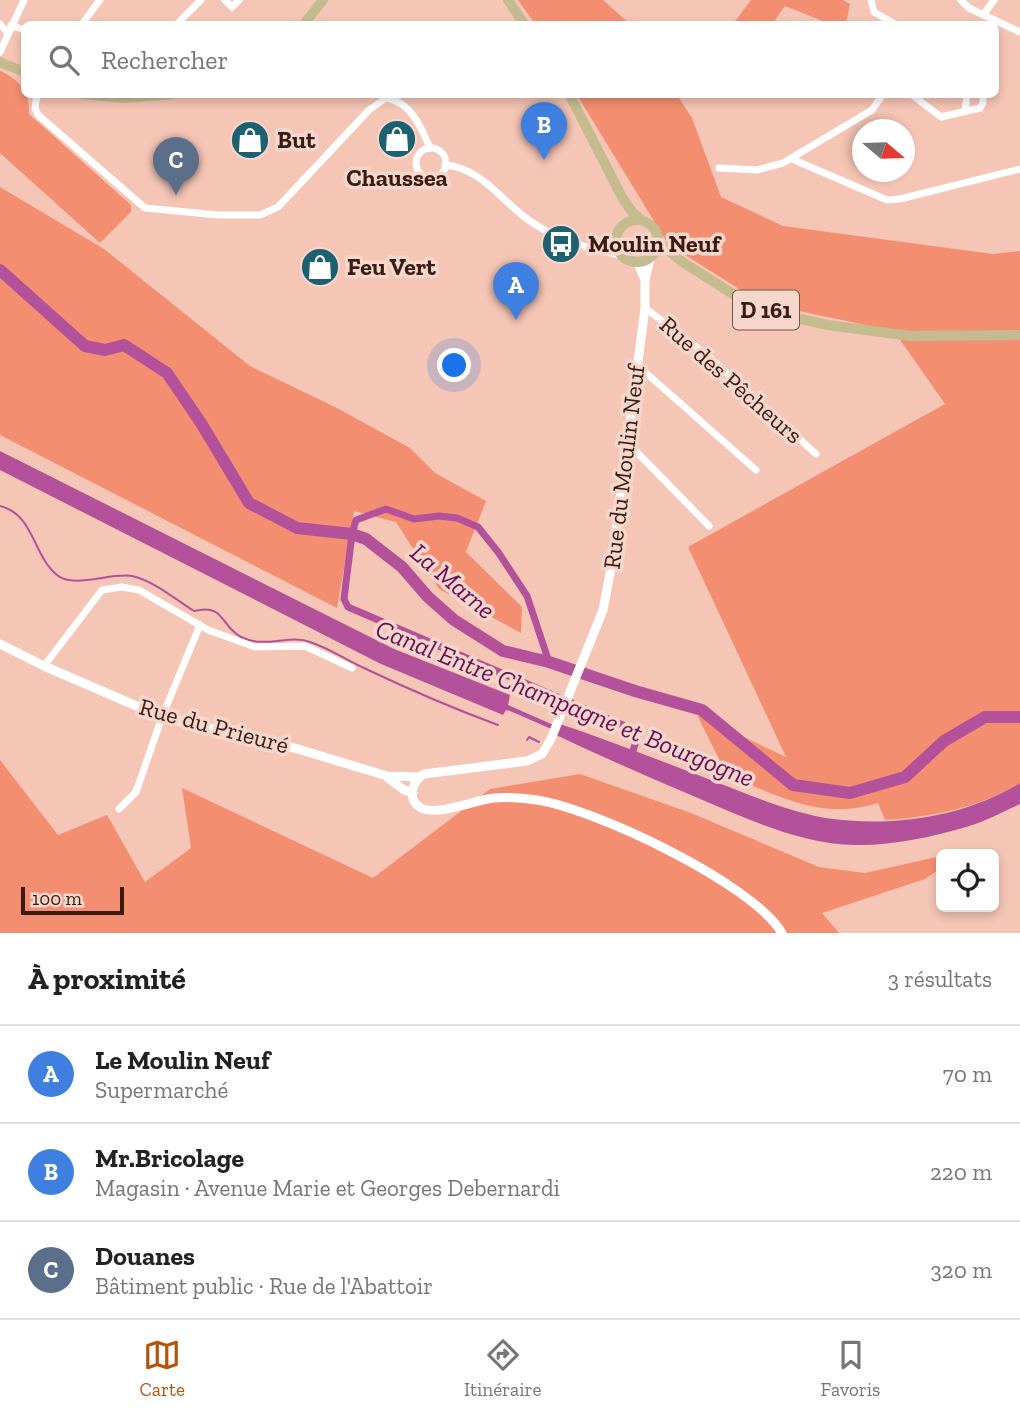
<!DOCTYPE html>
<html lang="fr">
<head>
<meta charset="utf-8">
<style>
  body { margin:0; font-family:"Zilla Slab",serif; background:#f6f6f6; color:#222 }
  .controls { position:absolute; right:21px; bottom:21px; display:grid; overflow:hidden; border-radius:10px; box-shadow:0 4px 10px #0003 }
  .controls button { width:63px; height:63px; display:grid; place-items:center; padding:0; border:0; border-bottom:2px solid #e0e0e0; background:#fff; color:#222; font:35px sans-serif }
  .compass { position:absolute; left:852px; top:119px; width:63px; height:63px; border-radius:50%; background:#fff; box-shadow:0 4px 10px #0003; rotate:109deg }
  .scale { position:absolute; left:21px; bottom:18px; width:103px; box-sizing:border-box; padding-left:7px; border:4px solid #3a1c13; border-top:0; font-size:19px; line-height:24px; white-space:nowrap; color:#3a1c13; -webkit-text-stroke:5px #f7d6cb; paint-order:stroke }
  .you { position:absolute; left:455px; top:366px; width:24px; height:24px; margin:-18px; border:5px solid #fff; border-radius:50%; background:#1a73e8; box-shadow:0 0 0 10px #1a73e833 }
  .badge { display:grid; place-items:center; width:46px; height:46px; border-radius:50%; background:#b45309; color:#fff; font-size:23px; font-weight:700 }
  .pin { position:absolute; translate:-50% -58px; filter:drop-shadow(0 2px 4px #0008) }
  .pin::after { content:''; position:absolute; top:37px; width:24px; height:21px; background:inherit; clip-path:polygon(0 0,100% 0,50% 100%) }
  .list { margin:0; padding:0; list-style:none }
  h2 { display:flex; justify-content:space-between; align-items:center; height:91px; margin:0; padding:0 28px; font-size:30px }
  h2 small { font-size:23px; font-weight:400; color:#767676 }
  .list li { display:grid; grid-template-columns:46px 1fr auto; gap:21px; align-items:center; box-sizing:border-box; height:98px; padding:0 28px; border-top:2px solid #e0e0e0 }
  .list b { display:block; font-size:26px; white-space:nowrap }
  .list p { margin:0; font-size:23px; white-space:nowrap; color:#767676 }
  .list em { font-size:23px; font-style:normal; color:#767676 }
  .icon { flex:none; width:38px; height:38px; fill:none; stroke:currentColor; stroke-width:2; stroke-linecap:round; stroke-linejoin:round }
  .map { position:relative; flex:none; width:1020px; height:933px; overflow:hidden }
  .search { position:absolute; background:#fff; box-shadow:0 4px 10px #0003; left:21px; right:21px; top:21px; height:77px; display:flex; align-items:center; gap:18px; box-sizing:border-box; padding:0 24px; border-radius:10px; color:#767676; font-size:26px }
  .sheet { height:385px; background:#fff }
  nav { display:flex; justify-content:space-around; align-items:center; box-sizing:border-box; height:98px; border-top:2px solid #e0e0e0; background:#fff; font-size:19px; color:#767676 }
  nav a { display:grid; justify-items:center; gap:4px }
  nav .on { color:#b45309 }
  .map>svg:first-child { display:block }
  .green { fill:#f38f70 }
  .water { fill:#b3529a }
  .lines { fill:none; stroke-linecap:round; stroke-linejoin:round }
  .stream { stroke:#b3529a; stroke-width:2 }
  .canal { stroke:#b3529a; stroke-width:7 }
  .river { stroke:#b3529a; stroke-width:12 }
  .minor { stroke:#fff; stroke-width:7 }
  .tertiary { stroke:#fff; stroke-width:9 }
  .primary { stroke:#c4bb8f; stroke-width:10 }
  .labels { text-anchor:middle; stroke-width:7; stroke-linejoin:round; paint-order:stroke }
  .shield { fill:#f7d6cb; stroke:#73544a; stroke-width:2 }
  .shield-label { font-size:23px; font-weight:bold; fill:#3a1c13 }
  .poi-label { font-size:24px; font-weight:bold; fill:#3a1c13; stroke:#f7d6cb; text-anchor:start }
  .street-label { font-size:24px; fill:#3a1c13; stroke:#f7d6cb }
  .water-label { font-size:26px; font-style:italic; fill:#690c56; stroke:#f7d6cb }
</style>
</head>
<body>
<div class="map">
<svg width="1020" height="933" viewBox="0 0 1020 933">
  <rect width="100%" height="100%" fill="#f5c5b5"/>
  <g class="green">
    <polygon points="518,0 603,0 630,24 535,24"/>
    <polygon points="751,0 843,0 850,4 846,24 830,24 785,6 775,20 777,24 733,24"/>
    <path d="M0,71C20,79 30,94 29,114L131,205V212L100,243L0,153Z"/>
    <path d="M577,95H677L692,118L721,197L783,226L993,254L1020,251V783C979,808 932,817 885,820L878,803C821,821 779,796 727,775L697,715L786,757L688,547L945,404L894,331L761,303L668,244Z"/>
    <polygon points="0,187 104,249 250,366 337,408 410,448 435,473 486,501 466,552 522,607 521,633 439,589 396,522 354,511 337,608 0,435"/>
    <polygon points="0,760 58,835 107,815 145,882 191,848 182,788 373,878 490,789 580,774 691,813 819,867 865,873 941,856 941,868 925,879 822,913 839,933 0,933"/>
  </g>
  <path class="water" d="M0,451L394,649L510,695L508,705L558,727L560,724C613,742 664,762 716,782C753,796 793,814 833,819C895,827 967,816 1020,783V804C1002,812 984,822 966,827C932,837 891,846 855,845C800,844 748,819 698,798C650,778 603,757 556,735V731L510,711L506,710L503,715L381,664L0,470Z"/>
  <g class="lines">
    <g class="stream">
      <path d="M0,506C34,514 33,556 57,575C73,589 112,572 132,576C154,581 175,599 194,611C225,603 220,626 241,637C264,649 290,634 310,642C329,648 346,660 364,668C408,689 452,708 498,725"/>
      <polyline points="515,685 517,678"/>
      <polyline points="527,740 529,737 539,742"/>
    </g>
    <polyline class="canal" points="549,662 527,596 498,552 478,527 457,518 439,516 414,519 386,509 356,520 352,534 344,599 348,607 639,732 631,757"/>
    <polyline class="river" points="0,270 85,346 105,350 124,345 167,373 201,423 249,503 297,528 352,534 366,539 402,567 428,597 454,620 503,651 549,662 635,691 702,710 793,785 850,793 905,777 944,741 985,717 1020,717"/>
    <g class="minor">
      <polyline points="225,0 232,7 239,0"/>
      <polyline points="871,0 874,12 895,24"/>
      <polyline points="961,0 969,8 1020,32"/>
      <polyline points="983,15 994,0"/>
      <polyline points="0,24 7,32"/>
      <polyline points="82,24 100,0"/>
      <polyline points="177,24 201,0"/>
      <polyline points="11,25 24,30"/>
      <polyline points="0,52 24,0"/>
      <path d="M37,94L35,108L38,115L145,208L218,215H260L278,207L369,110L386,98C411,102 421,127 430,148"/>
      <polyline points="911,94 941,117 980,108 983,103 983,94"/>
      <polyline points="965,111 967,94"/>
      <circle cx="431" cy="163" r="15"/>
      <polyline points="792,159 887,200 900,199 1020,169"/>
      <path d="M445,165C482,168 501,201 530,221C557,240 588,249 620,255"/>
      <polyline points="719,168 757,170 783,163 872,110 883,94"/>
      <polyline points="601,250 616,240"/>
      <polyline points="645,308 708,356 816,454"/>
      <polyline points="637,365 756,470"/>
      <polyline points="627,442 709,526"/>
      <polyline points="44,666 102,590 122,587 139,590 208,630 255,647 305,646 352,668"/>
      <polyline points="119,809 136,792 162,717 200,625"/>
    </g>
    <g class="tertiary">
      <path d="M650,259L645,280V308L611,568L603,610L551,739L542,754L527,761L424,774C413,780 408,796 417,805C431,820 476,799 494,798C508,797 523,798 537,800C595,809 752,883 782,933"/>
      <polyline points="638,263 645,280"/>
      <polyline points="0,644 44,666 162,717 298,749 387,776 418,777"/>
      <polyline points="388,778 404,790 413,793"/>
    </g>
    <g class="primary">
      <polyline points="508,0 524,24"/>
      <polyline points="304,24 323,0"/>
      <polyline points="0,62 24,72"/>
      <polyline points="83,94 124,98 172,94"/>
      <polyline points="569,94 623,199 633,213 641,220"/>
      <circle cx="637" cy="241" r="21"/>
      <polyline points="659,243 681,261 736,296 758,307 791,317 828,325 910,336 1020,335"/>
    </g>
  </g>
  <defs>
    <g id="shop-disc" transform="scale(2.0125)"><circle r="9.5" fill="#1c6172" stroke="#f7d6cb"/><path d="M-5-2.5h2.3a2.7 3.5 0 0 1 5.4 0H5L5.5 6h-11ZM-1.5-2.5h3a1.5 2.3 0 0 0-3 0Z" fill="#fff"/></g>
    <g id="bus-disc" transform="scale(2.0125)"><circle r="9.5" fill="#1c6172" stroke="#f7d6cb"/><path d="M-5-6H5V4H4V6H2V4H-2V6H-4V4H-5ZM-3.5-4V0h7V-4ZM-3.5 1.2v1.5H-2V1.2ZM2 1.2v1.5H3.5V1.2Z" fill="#fff"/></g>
  </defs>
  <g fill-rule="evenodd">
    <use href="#shop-disc" x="397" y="139"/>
    <use href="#shop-disc" x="250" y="140"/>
    <use href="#bus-disc" x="561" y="244"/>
    <use href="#shop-disc" x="320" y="267"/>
  </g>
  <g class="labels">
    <rect class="shield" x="733" y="290.5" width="66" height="39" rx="5"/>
    <g class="shield-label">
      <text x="766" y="318">D 161</text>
    </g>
    <g class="poi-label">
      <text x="277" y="148">But</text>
      <text x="397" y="186" text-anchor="middle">Chaussea</text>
      <text x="588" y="252">Moulin Neuf</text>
      <text x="347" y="275">Feu Vert</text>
    </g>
    <g class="street-label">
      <text transform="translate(731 380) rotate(41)" y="8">Rue des Pêcheurs</text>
      <text transform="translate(624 467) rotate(-83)" y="8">Rue du Moulin Neuf</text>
      <text transform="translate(214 726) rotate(15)" y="8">Rue du Prieuré</text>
    </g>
    <g class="water-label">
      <text transform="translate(453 581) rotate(40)" y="9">La Marne</text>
      <text transform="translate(565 703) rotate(22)" y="9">Canal Entre Champagne et Bourgogne</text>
    </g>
  </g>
</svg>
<div class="controls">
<button><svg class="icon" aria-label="locate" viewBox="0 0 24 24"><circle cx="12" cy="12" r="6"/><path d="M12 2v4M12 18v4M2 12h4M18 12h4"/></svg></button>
</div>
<svg class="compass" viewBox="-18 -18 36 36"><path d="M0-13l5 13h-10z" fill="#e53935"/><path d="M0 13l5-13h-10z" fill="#767676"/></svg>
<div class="scale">100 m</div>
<div class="you"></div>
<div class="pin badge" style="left:516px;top:320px;background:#3f7fe0">A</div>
<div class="pin badge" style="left:544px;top:160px;background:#3f7fe0">B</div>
<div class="pin badge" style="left:176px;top:195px;background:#5c6f8a">C</div>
<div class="search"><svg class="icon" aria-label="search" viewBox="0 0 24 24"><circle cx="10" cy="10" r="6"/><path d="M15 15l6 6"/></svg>Rechercher</div>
</div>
<section class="sheet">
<h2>À proximité<small>3 résultats</small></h2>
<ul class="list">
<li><span class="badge" style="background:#3f7fe0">A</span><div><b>Le Moulin Neuf</b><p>Supermarché</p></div><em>70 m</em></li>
<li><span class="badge" style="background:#3f7fe0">B</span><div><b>Mr.Bricolage</b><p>Magasin · Avenue Marie et Georges Debernardi</p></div><em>220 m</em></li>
<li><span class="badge" style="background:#5c6f8a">C</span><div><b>Douanes</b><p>Bâtiment public · Rue de l'Abattoir</p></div><em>320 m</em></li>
</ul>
</section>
<nav>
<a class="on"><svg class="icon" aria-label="map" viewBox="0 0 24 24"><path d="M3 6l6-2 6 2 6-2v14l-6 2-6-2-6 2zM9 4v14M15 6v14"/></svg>Carte</a>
<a><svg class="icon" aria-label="directions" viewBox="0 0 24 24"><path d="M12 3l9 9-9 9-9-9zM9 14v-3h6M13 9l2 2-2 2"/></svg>Itinéraire</a>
<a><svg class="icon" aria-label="saved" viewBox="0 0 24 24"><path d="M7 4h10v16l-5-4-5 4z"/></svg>Favoris</a>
</nav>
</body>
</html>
